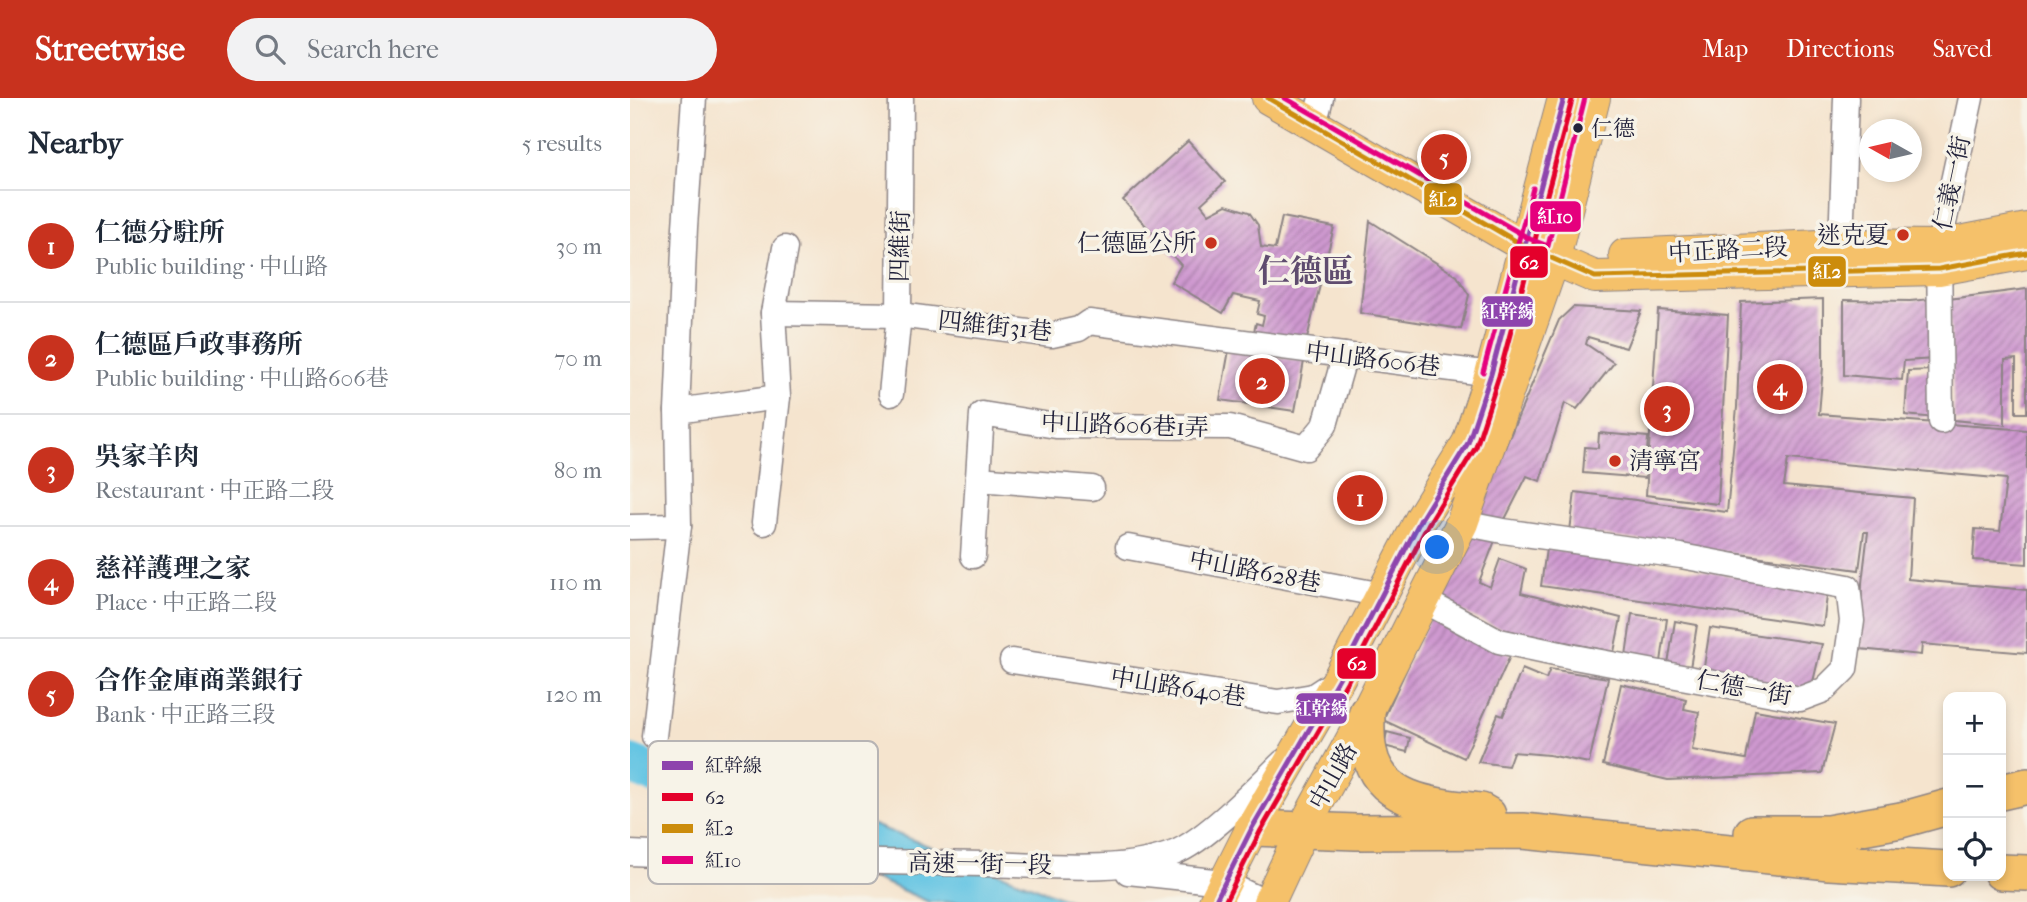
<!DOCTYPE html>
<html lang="en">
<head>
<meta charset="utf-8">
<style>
  body { margin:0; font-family:"IM FELL French Canon","Noto Serif TC",serif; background:#f2f2f3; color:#1f2937 }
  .controls { position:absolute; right:21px; bottom:21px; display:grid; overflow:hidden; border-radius:14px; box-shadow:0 4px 10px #0003 }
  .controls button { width:63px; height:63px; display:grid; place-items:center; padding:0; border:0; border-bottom:2px solid #e0e1e3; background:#fff; color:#1f2937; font:35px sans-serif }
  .compass { position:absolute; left:1229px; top:21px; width:63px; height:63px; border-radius:50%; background:#fff; box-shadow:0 4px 10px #0003; rotate:278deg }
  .you { position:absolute; left:808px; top:450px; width:24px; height:24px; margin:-18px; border:5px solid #fff; border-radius:50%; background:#1a73e8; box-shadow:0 0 0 10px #1a73e833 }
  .badge { display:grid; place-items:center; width:46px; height:46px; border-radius:50%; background:#c8321e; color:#fff; font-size:23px; font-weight:700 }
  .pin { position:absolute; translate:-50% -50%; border:4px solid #fff; box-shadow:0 2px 7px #0006 }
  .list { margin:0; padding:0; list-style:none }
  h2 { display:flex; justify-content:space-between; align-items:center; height:91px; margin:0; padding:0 28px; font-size:30px }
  h2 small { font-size:23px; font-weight:400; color:#747a83 }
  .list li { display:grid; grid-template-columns:46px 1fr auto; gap:21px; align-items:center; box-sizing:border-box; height:112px; padding:0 28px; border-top:2px solid #e0e1e3 }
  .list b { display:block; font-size:26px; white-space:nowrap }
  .list p { margin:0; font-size:23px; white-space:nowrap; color:#747a83 }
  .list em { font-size:23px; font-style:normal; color:#747a83 }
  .icon { flex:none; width:38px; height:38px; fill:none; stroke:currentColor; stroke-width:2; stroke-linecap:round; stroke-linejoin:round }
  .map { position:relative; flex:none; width:1397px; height:804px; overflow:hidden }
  header { display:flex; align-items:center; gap:42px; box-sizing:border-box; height:98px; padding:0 35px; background:#c8321e; color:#fff }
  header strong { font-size:33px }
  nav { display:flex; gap:38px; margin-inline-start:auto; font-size:24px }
  .search { width:490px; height:63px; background:#f2f2f3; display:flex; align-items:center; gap:18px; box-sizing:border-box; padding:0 24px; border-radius:38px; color:#747a83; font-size:26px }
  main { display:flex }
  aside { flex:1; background:#fff }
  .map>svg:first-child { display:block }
  .water { fill:#65c5e3; stroke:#44748f; stroke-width:2 }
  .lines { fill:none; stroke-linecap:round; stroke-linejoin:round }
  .river { stroke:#65c5e3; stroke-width:40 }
  .building { fill:url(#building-hatch) }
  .minor-casing { stroke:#8c8384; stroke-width:27 }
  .major-casing { stroke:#8c8384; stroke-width:34 }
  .highway-casing { stroke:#8c8384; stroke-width:38 }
  .minor { stroke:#fff; stroke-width:24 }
  .major { stroke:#f5c16b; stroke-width:32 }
  .highway { stroke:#f5c16b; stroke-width:35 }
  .bus-1-casing { stroke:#f7f3e8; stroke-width:10 }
  .bus-2-casing { stroke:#f7f3e8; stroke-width:10 }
  .bus-3-casing { stroke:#f7f3e8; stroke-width:10 }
  .bus-4-casing { stroke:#f7f3e8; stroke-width:10 }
  .bus-1 { stroke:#8e44ad; stroke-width:5 }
  .bus-2 { stroke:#e4002b; stroke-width:5 }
  .bus-3 { stroke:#cc8c0c; stroke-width:5 }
  .bus-4 { stroke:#e5007d; stroke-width:5 }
  .bus-dot { fill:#22223b; stroke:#f7f3e8; stroke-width:2.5 }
  .poi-dot { fill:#c8321e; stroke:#f7f3e8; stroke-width:2.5 }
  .labels { text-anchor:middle; stroke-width:7; stroke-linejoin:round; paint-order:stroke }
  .bus-label { font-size:22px; fill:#22223b; stroke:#f7f3e8; text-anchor:start }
  .street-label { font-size:24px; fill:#22223b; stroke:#f7f3e8 }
  .poi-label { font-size:24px; fill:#22223b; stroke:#f7f3e8; text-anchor:end }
  .district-label { font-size:32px; font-weight:bold; fill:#5f4c6f; stroke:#f7f3e8 }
  .key { fill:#f7f3e8; stroke:#b7b4b4; stroke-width:2 }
  .key-label { font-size:19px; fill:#22223b }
  .line-badge { stroke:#f7f3e8; stroke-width:2.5 }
  .badge-label { font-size:19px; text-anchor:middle; font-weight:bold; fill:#fff }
</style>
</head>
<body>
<header>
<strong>Streetwise</strong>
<div class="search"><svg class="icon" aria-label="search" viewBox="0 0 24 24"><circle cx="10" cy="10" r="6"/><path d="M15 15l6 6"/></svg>Search here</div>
<nav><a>Map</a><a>Directions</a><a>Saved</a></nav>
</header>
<main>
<aside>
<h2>Nearby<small>5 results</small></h2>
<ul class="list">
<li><span class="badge">1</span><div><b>仁德分駐所</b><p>Public building · 中山路</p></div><em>30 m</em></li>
<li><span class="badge">2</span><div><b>仁德區戶政事務所</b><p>Public building · 中山路606巷</p></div><em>70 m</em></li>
<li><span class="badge">3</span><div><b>吳家羊肉</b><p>Restaurant · 中正路二段</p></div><em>80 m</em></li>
<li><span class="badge">4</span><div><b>慈祥護理之家</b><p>Place · 中正路二段</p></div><em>110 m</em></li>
<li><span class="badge">5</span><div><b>合作金庫商業銀行</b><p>Bank · 中正路三段</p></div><em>120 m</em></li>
</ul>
</aside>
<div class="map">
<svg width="1397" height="804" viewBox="0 0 1397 804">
  <defs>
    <pattern id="building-hatch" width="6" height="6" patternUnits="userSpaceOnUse" patternTransform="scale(1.75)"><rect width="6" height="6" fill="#cf99d0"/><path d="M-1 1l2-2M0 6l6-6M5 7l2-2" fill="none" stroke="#a87caa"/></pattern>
  </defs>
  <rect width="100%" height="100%" fill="#f7f3e8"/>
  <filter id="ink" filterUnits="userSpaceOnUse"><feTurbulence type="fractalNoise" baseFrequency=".0143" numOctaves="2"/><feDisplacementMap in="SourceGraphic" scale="14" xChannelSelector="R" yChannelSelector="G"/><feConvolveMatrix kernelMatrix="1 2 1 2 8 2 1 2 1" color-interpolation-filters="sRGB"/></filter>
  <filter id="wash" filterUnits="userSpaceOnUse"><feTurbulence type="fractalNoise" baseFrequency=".00686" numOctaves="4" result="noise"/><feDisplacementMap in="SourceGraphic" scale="28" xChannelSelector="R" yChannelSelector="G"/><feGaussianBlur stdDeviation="1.57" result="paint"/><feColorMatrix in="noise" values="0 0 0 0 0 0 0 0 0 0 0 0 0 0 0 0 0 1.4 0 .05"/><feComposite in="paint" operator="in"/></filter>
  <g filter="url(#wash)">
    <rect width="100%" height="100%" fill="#f5e4ce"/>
    <polygon class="water" points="65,683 184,704 444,804 299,804 159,743 52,713"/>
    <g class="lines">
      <polyline class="river" points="0,666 78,696 116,705"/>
    </g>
    <g id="blocks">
      <g class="building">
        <polygon points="558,43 595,84 571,106 579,116 596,107 619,114 628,127 631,149 645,151 652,119 704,129 675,249 623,238 626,225 632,227 634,218 627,216 630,203 603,197 593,215 541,184 551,167 493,102"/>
        <polygon points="740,123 827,178 839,197 831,231 730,215"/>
        <polygon points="1397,191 1397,315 1386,315 1386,261 1375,262 1375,327 1324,322 1319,201"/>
        <polygon points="1193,201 1193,269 1189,316 1397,332 1397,466 1343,462 1345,431 1370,433 1376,381 1158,361 1154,388 1283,400 1278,481 1397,492 1397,555 1292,546 1291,557 1230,551 1232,485 1238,434 1234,434 1229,472 940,433 945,394 1097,414 1107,309 1111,204"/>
        <polygon points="1301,201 1304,261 1274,263 1272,282 1214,277 1214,202 1280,203"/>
        <polygon points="943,209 1011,213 996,250 958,239 956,246 984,265 947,311 935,305 910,383 897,378 871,429 845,421 929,222"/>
        <polygon points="1028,212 1098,217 1088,406 1016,397"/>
        <polygon points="599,252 674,263 665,313 590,302"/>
        <polygon points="1304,272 1306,320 1275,317 1278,273"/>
        <polygon points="969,335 1018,339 1015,380 953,375 955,349 968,350"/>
        <polygon points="837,429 866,440 849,484 860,489 870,461 896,471 891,495 991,520 984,554 871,531 809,504"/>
        <polygon points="916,451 1198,491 1193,528 911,488"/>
        <polygon points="1002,516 1037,521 1031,564 996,558"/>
        <polygon points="800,520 881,556 834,660 753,622"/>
        <polygon points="1045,523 1067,527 1060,570 1038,566"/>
        <polygon points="1080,530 1192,546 1181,592 1073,575"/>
        <polygon points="892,571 916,581 920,571 978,580 959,665 919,657 883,654 878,668 848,664 868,616 873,618"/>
        <polygon points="991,586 1056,601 1054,611 1069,614 1062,652 1116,661 1125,612 1205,626 1192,675 1038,682 973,667"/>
        <polygon points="757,634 780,640 777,654 754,648"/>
      </g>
    </g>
  </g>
  <g filter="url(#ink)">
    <use href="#blocks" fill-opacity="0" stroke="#8c8384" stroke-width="2"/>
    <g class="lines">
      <g class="minor-casing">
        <g id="minor">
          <polyline points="684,27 691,0"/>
          <polyline points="1211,147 1216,0"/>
          <polyline points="143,215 269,217 422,237 449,231 459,224 861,276"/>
          <polyline points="261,296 269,217 271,0"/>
          <polyline points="47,313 148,299"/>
          <polyline points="1311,323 1309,148 1341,0"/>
          <polyline points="348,381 462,390"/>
          <polyline points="134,425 148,299 143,215 155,150"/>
          <polyline points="0,429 49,428"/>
          <polyline points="498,449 753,497"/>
          <polyline points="343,458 352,316 426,328 600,329 676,350 695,327 715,257"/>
          <polyline points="793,502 869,543 944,559 1170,601 1194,592 1215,571 1222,523 1218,489 1051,458 873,433 832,425"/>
          <polyline points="382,563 648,604 683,598 709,581"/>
          <polyline points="24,638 49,428 47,313 55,129 64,0"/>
          <path d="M0,755C118,761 236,764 355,766C412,767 491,776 544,755C575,743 628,689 653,664"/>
          <polyline points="498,774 593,784 635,804"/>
        </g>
      </g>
      <g class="major-casing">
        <g id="major">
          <polyline points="638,0 896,149 965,179 1309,171 1397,155"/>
          <polyline points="995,157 1211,147 1309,148 1397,131"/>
          <polyline points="585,804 622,730 709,580 791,421 838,345 861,276 934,0"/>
          <polyline points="639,804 673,731 737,614 832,425 924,160 964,0"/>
        </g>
      </g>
      <g class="highway-casing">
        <g id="highway">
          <path d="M737,614C737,627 736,640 739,653C749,706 808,708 851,713L858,717"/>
          <polyline points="1371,694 1397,688"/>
          <polyline points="622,730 726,734 893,733 1199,764 1318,771"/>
          <polyline points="1122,735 1198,735 1271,722 1318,709"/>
          <polyline points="1371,774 1397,775"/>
        </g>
      </g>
      <use href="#minor" class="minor"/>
      <use href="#major" class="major"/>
      <use href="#highway" class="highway"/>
      <g class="bus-1-casing">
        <polyline id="bus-1" points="585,804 622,730 709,580 791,421 838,345 861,276 934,0"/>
      </g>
      <g class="bus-2-casing">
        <polyline id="bus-2" points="595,804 630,734 717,584 799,425 846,349 869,278 942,2"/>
      </g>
      <g class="bus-3-casing">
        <polyline id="bus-3" points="638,0 896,149 965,179 1309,171 1397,155"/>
      </g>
      <g class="bus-4-casing">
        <g id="bus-4">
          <polyline points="655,0 900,141 918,148 955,0"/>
          <polyline points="853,274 903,90"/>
        </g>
      </g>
      <use href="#bus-1" class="bus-1"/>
      <use href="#bus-2" class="bus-2"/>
      <use href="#bus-3" class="bus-3"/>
      <use href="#bus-4" class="bus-4"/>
    </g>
  </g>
  <circle class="bus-dot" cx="948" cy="30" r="6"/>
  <g class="poi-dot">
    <circle cx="1273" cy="137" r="7"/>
    <circle cx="581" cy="145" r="7"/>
    <circle cx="985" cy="363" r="7"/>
  </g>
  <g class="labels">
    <g class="bus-label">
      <text x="961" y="38">仁德</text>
    </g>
    <g class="street-label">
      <text transform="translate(1322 85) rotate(-78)" y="8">仁義一街</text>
      <text transform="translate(270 148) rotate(-89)" y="8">四維街</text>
      <text transform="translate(1098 152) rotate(-3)" y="8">中正路二段</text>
      <text transform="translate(365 228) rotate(6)" y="8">四維街31巷</text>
      <text transform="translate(743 261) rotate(7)" y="8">中山路606巷</text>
      <text transform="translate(495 327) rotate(2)" y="8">中山路606巷1弄</text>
      <text transform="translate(625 473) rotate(11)" y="8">中山路628巷</text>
      <text transform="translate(548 589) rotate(9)" y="8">中山路640巷</text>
      <text transform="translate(1114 590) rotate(10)" y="8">仁德一街</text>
      <text transform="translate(703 678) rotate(-61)" y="8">中山路</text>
      <text transform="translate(350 766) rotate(1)" y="8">高速一街一段</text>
    </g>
    <g class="poi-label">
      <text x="1259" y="145">迷克夏</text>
      <text x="567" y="153">仁德區公所</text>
      <text x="999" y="371" text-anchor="start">清寧宮</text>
    </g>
    <g class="district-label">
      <text x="676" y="184">仁德區</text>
    </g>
  </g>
  <rect x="18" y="643" width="230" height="143" rx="10" class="key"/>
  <rect x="32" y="663" width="31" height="9" fill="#8e44ad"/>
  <rect x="32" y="695" width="31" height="8" fill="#e4002b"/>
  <rect x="32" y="726" width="31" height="9" fill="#cc8c0c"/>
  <rect x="32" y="758" width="31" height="8" fill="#e5007d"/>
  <g class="key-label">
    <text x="75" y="674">紅幹線</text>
    <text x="75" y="706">62</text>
    <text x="75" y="737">紅2</text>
    <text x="75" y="769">紅10</text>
  </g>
  <g class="line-badge">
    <rect x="793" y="84" width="40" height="34" rx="7" fill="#cc8c0c"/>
    <rect x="899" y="102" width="53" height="33" rx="7" fill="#e5007d"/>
    <rect x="879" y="147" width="40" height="34" rx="7" fill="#e4002b"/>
    <rect x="1177" y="157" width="40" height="33" rx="7" fill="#cc8c0c"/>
    <rect x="851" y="197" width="53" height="33" rx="7" fill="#8e44ad"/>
    <rect x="706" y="549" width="41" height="33" rx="7" fill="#e4002b"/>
    <rect x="665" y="594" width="53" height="33" rx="7" fill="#8e44ad"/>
  </g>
  <g class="badge-label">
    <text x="813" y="108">紅2</text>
    <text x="925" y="125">紅10</text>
    <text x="899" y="171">62</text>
    <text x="1197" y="180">紅2</text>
    <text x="878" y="220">紅幹線</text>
    <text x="727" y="572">62</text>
    <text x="691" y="617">紅幹線</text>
  </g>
</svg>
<div class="controls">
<button>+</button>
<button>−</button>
<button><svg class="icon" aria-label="locate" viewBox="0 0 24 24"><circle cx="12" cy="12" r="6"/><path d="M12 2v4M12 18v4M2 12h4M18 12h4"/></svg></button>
</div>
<svg class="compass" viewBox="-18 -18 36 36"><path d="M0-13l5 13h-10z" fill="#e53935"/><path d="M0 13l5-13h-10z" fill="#747a83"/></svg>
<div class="you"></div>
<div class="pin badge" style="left:730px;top:400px">1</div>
<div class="pin badge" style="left:632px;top:283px">2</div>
<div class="pin badge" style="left:1037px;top:311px">3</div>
<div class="pin badge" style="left:1150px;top:289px">4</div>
<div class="pin badge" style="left:814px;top:59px">5</div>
</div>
</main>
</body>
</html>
